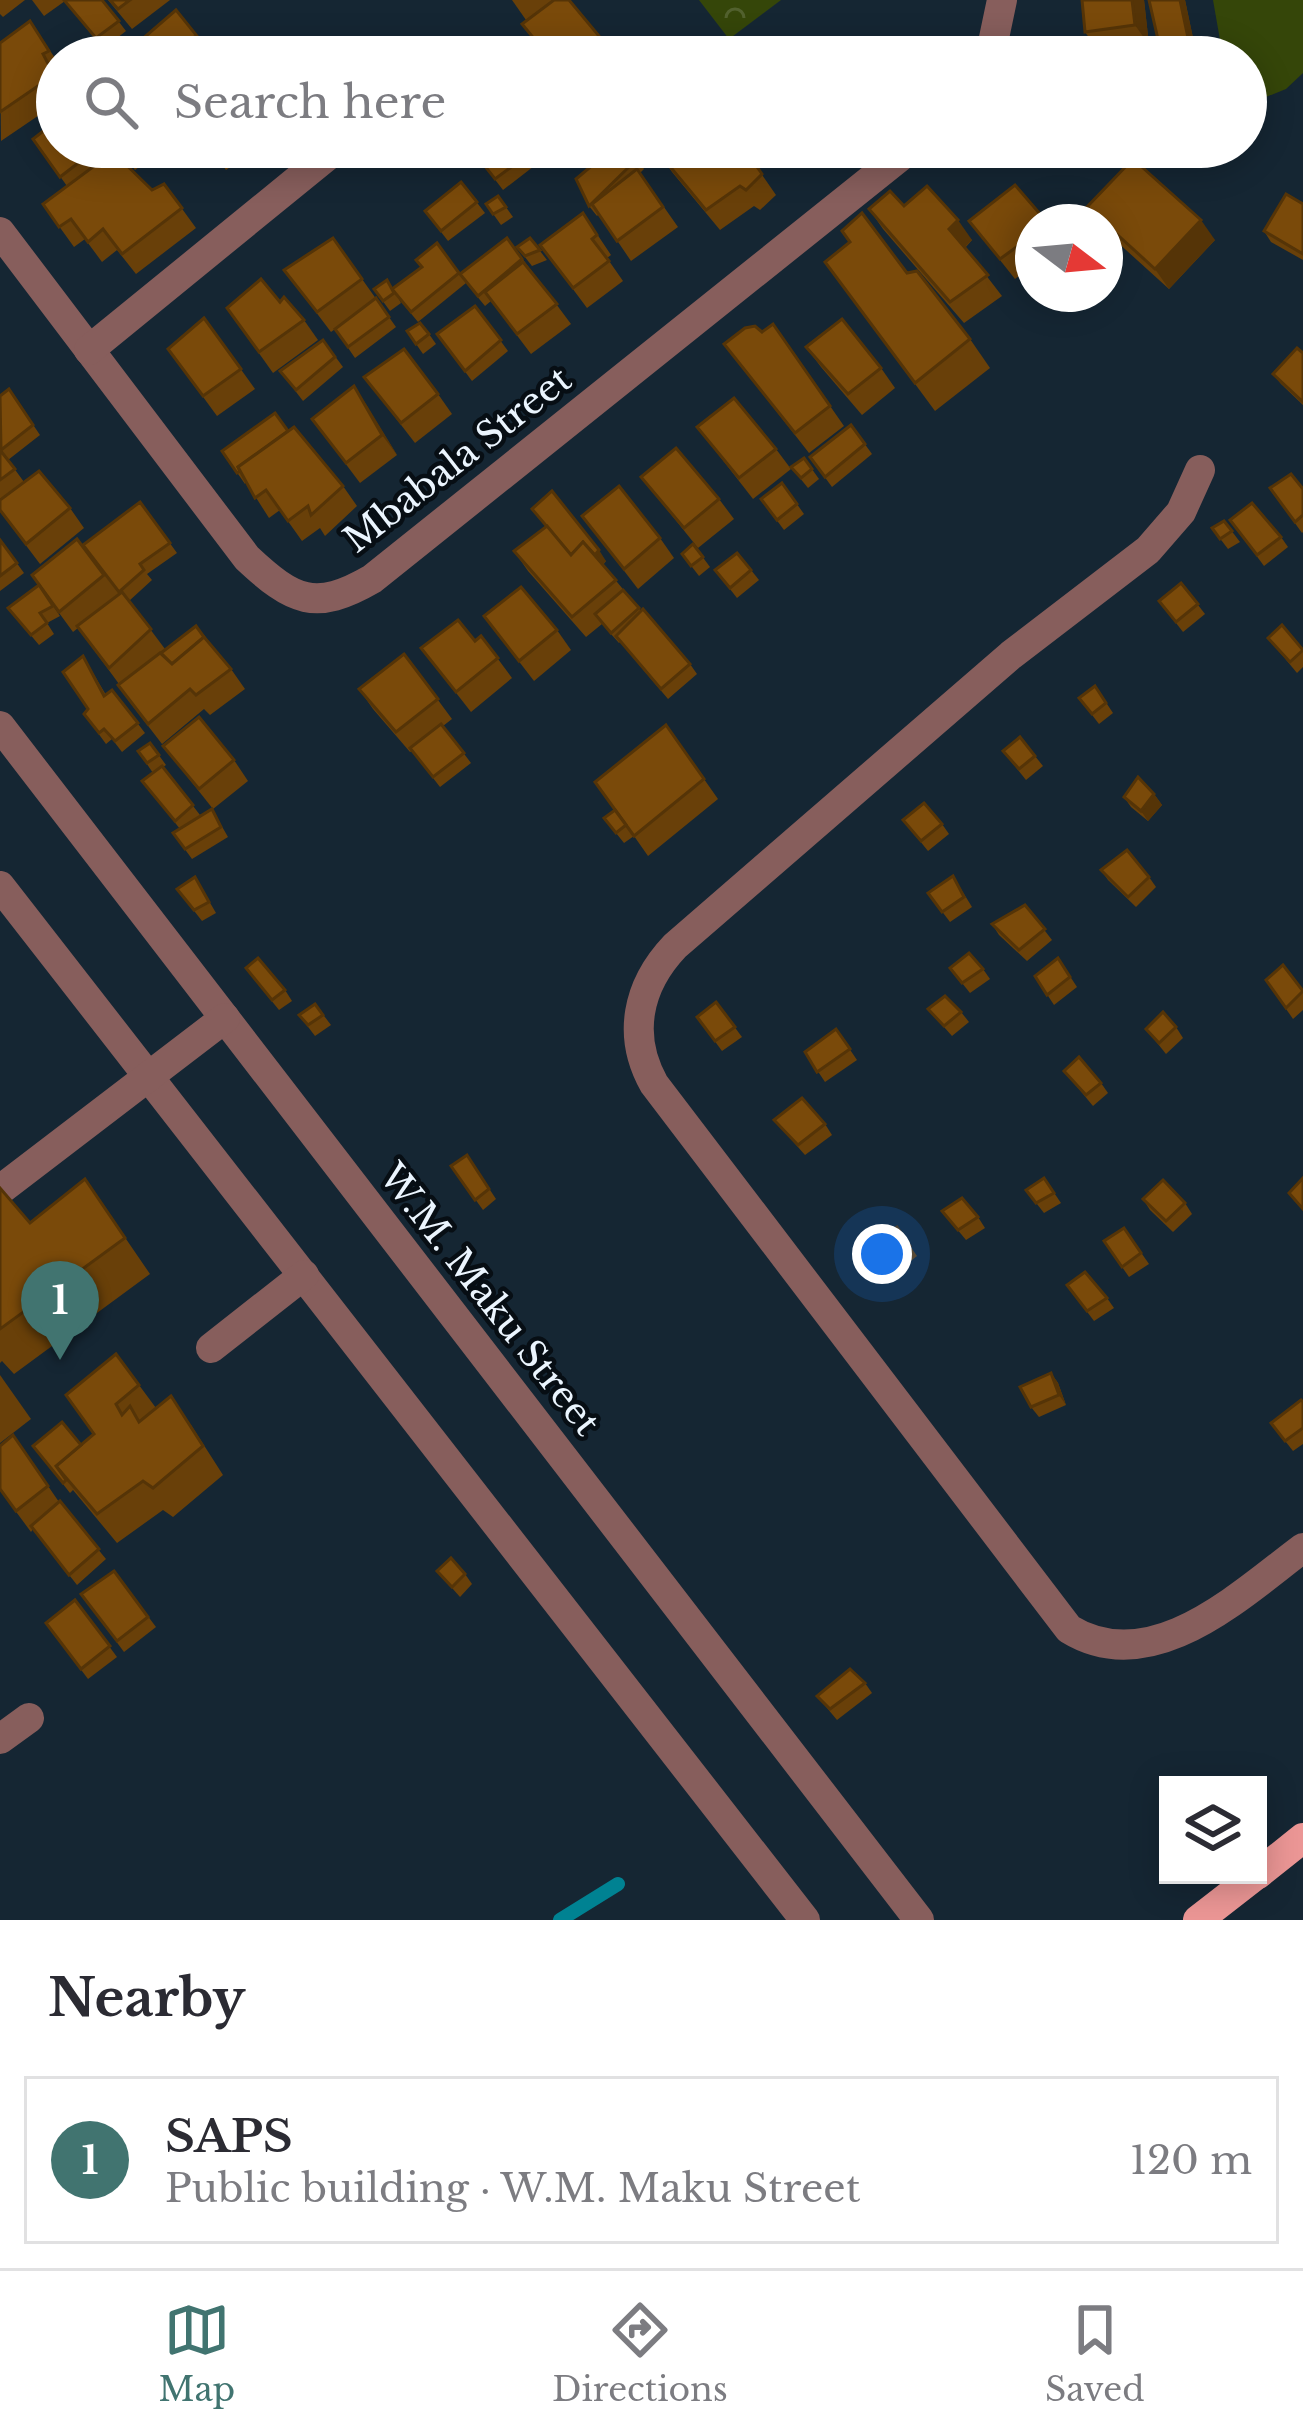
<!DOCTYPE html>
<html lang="en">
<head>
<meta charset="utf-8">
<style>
  body { margin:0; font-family:"Libre Baskerville",serif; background:#f2f2f3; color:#2b2b33 }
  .controls { position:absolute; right:36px; bottom:36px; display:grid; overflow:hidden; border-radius:0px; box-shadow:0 6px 30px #0003 }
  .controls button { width:108px; height:108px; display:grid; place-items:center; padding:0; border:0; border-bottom:3px solid #e1e1e2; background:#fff; color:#2b2b33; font:60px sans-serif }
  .compass { position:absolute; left:1015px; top:204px; width:108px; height:108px; border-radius:50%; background:#fff; box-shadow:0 6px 30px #0003; rotate:106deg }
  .you { position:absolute; left:882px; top:1254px; width:42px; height:42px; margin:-30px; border:9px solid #fff; border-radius:50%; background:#1a73e8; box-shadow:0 0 0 18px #1a73e833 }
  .badge { display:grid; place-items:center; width:78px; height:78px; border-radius:50%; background:#417470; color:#fff; font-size:39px; font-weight:700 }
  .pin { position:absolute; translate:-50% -99px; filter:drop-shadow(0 3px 6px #0008) }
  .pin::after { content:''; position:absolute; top:63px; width:42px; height:36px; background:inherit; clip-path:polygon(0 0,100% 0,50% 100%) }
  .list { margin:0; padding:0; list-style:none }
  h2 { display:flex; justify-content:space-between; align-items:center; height:156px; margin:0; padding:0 48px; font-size:51px }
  h2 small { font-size:39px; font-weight:400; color:#7c7c81 }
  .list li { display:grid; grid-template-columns:78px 1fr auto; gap:36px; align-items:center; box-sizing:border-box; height:168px; margin:0 24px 24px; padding:0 24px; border:3px solid #e1e1e2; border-radius:0px }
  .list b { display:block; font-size:45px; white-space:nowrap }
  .list p { margin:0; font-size:39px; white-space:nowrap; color:#7c7c81 }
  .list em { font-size:39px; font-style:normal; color:#7c7c81 }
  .icon { flex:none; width:66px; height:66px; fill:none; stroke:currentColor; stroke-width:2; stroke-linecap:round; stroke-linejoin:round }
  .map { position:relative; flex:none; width:1303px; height:1920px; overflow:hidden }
  .search { position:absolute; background:#fff; box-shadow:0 6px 30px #0003; left:36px; right:36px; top:36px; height:132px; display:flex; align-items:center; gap:30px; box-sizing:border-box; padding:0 42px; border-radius:66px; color:#7c7c81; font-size:45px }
  .sheet { height:348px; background:#fff }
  nav { display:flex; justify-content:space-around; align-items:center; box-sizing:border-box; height:168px; border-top:3px solid #e1e1e2; background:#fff; font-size:33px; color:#7c7c81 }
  nav a { display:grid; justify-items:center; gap:6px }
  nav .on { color:#417470 }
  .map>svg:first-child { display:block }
  .green { fill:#354609 }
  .park { fill:url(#park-crowns) }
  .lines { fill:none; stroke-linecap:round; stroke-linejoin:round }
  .stream { stroke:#008292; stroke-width:14 }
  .minor { stroke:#875e5c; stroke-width:30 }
  .major { stroke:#eb9695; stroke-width:30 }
  .wall { fill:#694009 }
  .shaded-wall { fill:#553407 }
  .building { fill:#7a4a0a; stroke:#553407; stroke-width:3 }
  .labels { text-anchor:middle; stroke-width:9; stroke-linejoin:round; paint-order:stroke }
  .street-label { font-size:36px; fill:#ebf5fe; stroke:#070e14 }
</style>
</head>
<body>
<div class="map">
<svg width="1303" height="1920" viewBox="0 0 1303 1920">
  <defs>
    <pattern id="park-crowns" width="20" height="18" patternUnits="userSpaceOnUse" patternTransform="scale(3)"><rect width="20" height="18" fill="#354609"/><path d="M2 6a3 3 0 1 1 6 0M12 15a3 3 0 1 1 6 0" fill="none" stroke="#52612e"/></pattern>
  </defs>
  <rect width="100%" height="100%" fill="#152633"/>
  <polygon class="green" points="1213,0 1303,0 1303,73 1286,89 1246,105 1246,57 1223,57"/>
  <polygon class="park" points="699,0 781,0 729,39"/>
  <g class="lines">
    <polyline class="stream" points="560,1920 618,1884"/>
    <g class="minor">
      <polyline points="990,57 1002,0"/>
      <path d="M0,232L247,558C293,601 315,612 372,579L912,147"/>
      <polyline points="89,350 338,147"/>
      <path d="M1200,470L1181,512L1148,550L1011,655L675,946C637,986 627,1036 654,1084L1069,1629C1152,1680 1240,1595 1303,1548"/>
      <polyline points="0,726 919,1920"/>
      <polyline points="0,886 805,1920"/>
      <polyline points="0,1190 225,1018"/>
      <polyline points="211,1348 304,1275"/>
      <polyline points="0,1739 29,1718"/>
    </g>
    <g class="major">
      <polyline points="1258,1874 1303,1838"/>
      <polyline points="1198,1920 1256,1875"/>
    </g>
  </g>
  <g class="wall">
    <polygon points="0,0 25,0 3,17 0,14"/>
    <polygon points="32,0 102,0 126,31 103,49 65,1 44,16"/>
    <polygon points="108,0 170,0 132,29"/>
    <polygon points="512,0 553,0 526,20"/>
    <polygon points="1144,0 1149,45 1099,52 1085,32"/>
    <polygon points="1185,0 1197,57 1162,57"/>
    <polygon points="30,21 57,61 57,103 1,141 0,43"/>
    <polygon points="522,24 599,36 613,56 547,57"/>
    <polygon points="197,36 211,56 140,57 133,47"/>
    <polygon points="57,111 57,147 109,147 152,190 164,184 196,228 136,274 117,250 102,262 85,239 74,247 43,204 67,186 33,139 55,122"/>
    <polygon points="118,147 139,147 138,148 147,161 135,170"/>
    <polygon points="210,147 257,147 226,170"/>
    <polygon points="470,147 530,153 538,163 503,190"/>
    <polygon points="589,147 624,147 637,159 644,169 640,173 678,227 631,261 599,214 597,216 589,206 599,160"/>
    <polygon points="743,147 776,195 760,210 754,206 720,230 672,172 658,152"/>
    <polygon points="461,182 485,213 448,241 425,211"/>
    <polygon points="498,196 513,217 501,225 486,204"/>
    <polygon points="1303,204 1303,260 1271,242 1264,231"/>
    <polygon points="904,206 972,240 965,248 1002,296 964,323 883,229 869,209"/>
    <polygon points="1087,207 1215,240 1169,289 1105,231 1105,222 1098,222"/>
    <polygon points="583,213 611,255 607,258 623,281 587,308 540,245"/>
    <polygon points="969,221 1033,222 1033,266 1015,279"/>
    <polygon points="333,238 396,327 355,358 335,329 342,324 331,332 284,270"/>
    <polygon points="507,238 571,324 531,354 491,301 485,306 466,283 418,322 399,299 401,303 390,311 374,289 387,280 393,288 422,267 437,243 460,274"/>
    <polygon points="530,238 547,260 532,266 517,247"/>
    <polygon points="825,262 907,273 970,339 990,368 935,411"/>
    <polygon points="1040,294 1067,294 1048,307"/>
    <polygon points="280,302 304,320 318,340 273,373 227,308"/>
    <polygon points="475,306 508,351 472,381 437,334"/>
    <polygon points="204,318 255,389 217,416 168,349"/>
    <polygon points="773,324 844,426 809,453 724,344 762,332"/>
    <polygon points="407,331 429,334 436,344 423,354"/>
    <polygon points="323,340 343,367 303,401 280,371"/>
    <polygon points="806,347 881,368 895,388 862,415 821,367"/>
    <polygon points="1303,353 1303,405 1281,384 1273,374"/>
    <polygon points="364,377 438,394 452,414 415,443"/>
    <polygon points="354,386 397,455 360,483 312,419"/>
    <polygon points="9,389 40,435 8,460 24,482 70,508 84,528 40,564 0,511 0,396"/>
    <polygon points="851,425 872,454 832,487 810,457"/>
    <polygon points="697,427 776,449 791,469 753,499"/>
    <polygon points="288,431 343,486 357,506 325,536 320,528 302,541 280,510 269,518 246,482 245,484 222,451"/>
    <polygon points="804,458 819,479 808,488 791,467"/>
    <polygon points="641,477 719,499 734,519 698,548"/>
    <polygon points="782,483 804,514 784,530 761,499"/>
    <polygon points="1303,489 1303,532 1302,533 1277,498"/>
    <polygon points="140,502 177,553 147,574 152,580 129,601 165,649 160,654 231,669 245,689 210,715 204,709 162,744 132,705 118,685 119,684 78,628 73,632 46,595 60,616 47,623 54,634 39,645 8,608 88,552"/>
    <polygon points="582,516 660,538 674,558 638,589"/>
    <polygon points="1230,520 1281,537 1288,547 1264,566"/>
    <polygon points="1224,521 1240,542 1228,549 1212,528"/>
    <polygon points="546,527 606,561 603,565 641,611 690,664 697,674 668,699 620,642 619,643 602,624 586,637 528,571 514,551"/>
    <polygon points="0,540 24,573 0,591"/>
    <polygon points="693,544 710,567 699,576 682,554"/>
    <polygon points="715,570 751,570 759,580 737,598"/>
    <polygon points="1181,583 1205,614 1183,632 1159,601"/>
    <polygon points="484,616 557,630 571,650 534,681"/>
    <polygon points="481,636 512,678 471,712 421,648 475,641"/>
    <polygon points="1268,638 1303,650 1303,667 1297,673"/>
    <polygon points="404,654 452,719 443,726 471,763 440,787 412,751 410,752 373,709 359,689"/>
    <polygon points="83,656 106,695 112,690 145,733 122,752 112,739 106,744 84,714 88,709"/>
    <polygon points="1095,686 1113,713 1099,724 1079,698"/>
    <polygon points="666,725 718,799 648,856 634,836 624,843 612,828 615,810"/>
    <polygon points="150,743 166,765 163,767 200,815 212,809 228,837 192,859 173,833 180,829 142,781 153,773 138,751"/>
    <polygon points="163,746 234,760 248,781 213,809"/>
    <polygon points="1003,751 1035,756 1043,766 1026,780"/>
    <polygon points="1154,794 1162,805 1148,821 1131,807 1124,797"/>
    <polygon points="903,820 942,824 949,834 928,851"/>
    <polygon points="1101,870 1149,877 1156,887 1136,907 1108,880"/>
    <polygon points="953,876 972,907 950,922 928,893"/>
    <polygon points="195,877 216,913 202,921 177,889"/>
    <polygon points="1025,905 1052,940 1027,961 999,935 992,924"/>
    <polygon points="1058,958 1077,987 1054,1005 1035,976"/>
    <polygon points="950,968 983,969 990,979 970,993"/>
    <polygon points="253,978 285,990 292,1001 279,1010"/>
    <polygon points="1266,980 1303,991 1303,1010 1293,1019"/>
    <polygon points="716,1002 742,1037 722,1051 697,1017"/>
    <polygon points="315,1004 331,1025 315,1036 299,1015"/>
    <polygon points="928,1009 961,1012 969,1022 952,1036"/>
    <polygon points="1176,1027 1183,1038 1166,1054 1146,1029"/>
    <polygon points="836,1029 857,1060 825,1082 805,1052"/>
    <polygon points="1064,1071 1101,1083 1108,1093 1093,1106"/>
    <polygon points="774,1120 825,1124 832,1135 805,1155"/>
    <polygon points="467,1155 496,1199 483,1210 451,1166"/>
    <polygon points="1044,1178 1061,1203 1044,1213 1026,1190"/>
    <polygon points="85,1179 150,1274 14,1374 2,1361 0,1363 0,1188 30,1223"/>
    <polygon points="1143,1199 1185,1203 1192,1214 1173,1232 1150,1210"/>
    <polygon points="942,1211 978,1217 985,1228 966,1240"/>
    <polygon points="897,1227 917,1256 895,1274 872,1242"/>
    <polygon points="1124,1228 1149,1264 1129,1277 1104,1241"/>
    <polygon points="1067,1285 1107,1298 1114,1308 1094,1321"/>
    <polygon points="1051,1373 1058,1383 1066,1405 1039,1417 1031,1407"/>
    <polygon points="0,1375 31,1419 0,1443"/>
    <polygon points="139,1385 156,1408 191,1425 223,1475 173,1517 163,1510 117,1543 73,1490 70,1493 33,1446 81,1445 93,1434 66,1395"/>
    <polygon points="1303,1402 1303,1444 1293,1451 1271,1423"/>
    <polygon points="13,1435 59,1502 106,1559 77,1585 33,1529 31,1532 0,1490"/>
    <polygon points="114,1571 156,1627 124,1652 81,1594"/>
    <polygon points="437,1571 465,1574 472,1584 460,1597"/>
    <polygon points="75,1600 117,1657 88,1679 46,1623"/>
    <polygon points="865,1683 872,1693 837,1720 817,1696"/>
  </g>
  <g class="shaded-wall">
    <polygon points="1132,0 1144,0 1149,45 1135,25"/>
    <polygon points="1180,0 1185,0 1197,57 1194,57 1191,52"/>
    <polygon points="958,220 972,240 963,249 949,229"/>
    <polygon points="1201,220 1215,240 1169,289 1155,269"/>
    <polygon points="354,386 368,407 397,455 382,435"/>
    <polygon points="599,550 606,561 601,566 594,556"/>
    <polygon points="1154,794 1162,805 1148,821 1141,811"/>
    <polygon points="1051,1373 1058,1383 1066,1405 1059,1395"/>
  </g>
  <g class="building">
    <polygon points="64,0 102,0 119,21 96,38"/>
    <polygon points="110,0 130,0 118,9"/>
    <polygon points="554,0 569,0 599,36 573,57 549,57 522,24"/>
    <polygon points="1082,0 1132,0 1135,25 1085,32"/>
    <polygon points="1149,0 1180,0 1191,52 1162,57"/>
    <polygon points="176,10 197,36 192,38 199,57 143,57 133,47"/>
    <polygon points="30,21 49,51 43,54 54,75 0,112 0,43"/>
    <polygon points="235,39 248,57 213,57"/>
    <polygon points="57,111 57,147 99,147 60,177 33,139 55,122 50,116"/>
    <polygon points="119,147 137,147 139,151 128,159"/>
    <polygon points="470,147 525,147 530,153 495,179"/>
    <polygon points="614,147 624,147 637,159 589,206 576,179"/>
    <polygon points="664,147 743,147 762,174 746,190 740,186 706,210 658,152"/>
    <polygon points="113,152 152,190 164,184 182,208 122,254 103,229 88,242 71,219 59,227 43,204"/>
    <polygon points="1133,159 1201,220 1155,269 1087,207"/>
    <polygon points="637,169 663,207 617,241 592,204"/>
    <polygon points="461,182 477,202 441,231 425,211"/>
    <polygon points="1015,185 1047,222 1033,222 1033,235 1000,259 969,221"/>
    <polygon points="927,186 958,220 949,229 988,275 950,302 869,209 890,191 904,206"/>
    <polygon points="1286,194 1303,204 1303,254 1264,231"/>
    <polygon points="498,196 506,207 493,214 486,204"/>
    <polygon points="583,213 597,235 592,239 609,261 573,288 540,245"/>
    <polygon points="862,213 907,273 917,271 970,339 915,383 825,262 850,242 842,231"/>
    <polygon points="333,238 362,279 317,312 284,270"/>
    <polygon points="507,238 522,259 478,296 460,274"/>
    <polygon points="530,238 540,250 525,256 517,247"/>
    <polygon points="437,243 459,273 411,312 392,289 422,267 416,260"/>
    <polygon points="523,262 557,304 517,334 485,292"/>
    <polygon points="261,279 280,302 284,297 304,320 259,352 227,308"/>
    <polygon points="387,280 394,293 383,301 374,289"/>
    <polygon points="376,298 389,317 348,347 335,329"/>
    <polygon points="475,306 501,340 465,371 437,334"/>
    <polygon points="204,318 241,369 203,396 168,349"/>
    <polygon points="842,319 881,368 848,394 806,347"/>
    <polygon points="420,323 429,334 416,344 407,331"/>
    <polygon points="773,324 830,406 795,433 724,344 745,328 755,326 762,332"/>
    <polygon points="323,340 335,357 296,390 280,371"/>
    <polygon points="1297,348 1303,353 1303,402 1273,374"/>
    <polygon points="404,349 438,394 401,423 364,377"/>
    <polygon points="354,386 382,435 346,463 312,419"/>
    <polygon points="9,389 33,425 1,450 0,396"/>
    <polygon points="734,398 776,449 739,478 697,427"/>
    <polygon points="275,413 288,431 238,467 240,471 237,473 222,451"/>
    <polygon points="851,425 865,444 825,477 810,457"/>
    <polygon points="294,427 343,486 311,515 308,506 288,521 266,490 255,498 238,467"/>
    <polygon points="676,448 719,499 684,528 641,477"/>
    <polygon points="0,450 15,469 0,480"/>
    <polygon points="804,458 812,469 801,478 791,467"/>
    <polygon points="39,471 70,508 26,544 0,510 0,500"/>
    <polygon points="1291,474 1303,489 1303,515 1295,522 1270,488"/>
    <polygon points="782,483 797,504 777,520 761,499"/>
    <polygon points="619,486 660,538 624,569 582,516"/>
    <polygon points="552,491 599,550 595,555 583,542 571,555 532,509"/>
    <polygon points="140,502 170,543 140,564 144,570 119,592 83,545"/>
    <polygon points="1252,503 1281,537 1257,555 1230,520"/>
    <polygon points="1224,521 1232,531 1220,539 1212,528"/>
    <polygon points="547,526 571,555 583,542 616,580 572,617 514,551"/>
    <polygon points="77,539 104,575 59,612 32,575"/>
    <polygon points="0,540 17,563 0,576"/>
    <polygon points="693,544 703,557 691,566 682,554"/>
    <polygon points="737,553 751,570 730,588 715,570"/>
    <polygon points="1181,583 1198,604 1176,622 1159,601"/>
    <polygon points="39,585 53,606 40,613 47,623 31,635 8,608"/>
    <polygon points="521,587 557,630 519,661 484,616"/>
    <polygon points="623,590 639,608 611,633 595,614"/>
    <polygon points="122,592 151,629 109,668 77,626"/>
    <polygon points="643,609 690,664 661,689 616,636"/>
    <polygon points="458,620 475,641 481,636 498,658 456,692 421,648"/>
    <polygon points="1282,625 1303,650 1290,662 1268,638"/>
    <polygon points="196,626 204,637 172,664 161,653"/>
    <polygon points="204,637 231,669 196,695 190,689 148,724 118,685 160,653 172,664"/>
    <polygon points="404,654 438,699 396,732 359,689"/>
    <polygon points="83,656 104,696 112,690 138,723 115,741 104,729 99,733 84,714 88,709 63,672"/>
    <polygon points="1095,686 1106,703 1092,714 1079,698"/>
    <polygon points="199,717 234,760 199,789 163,746"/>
    <polygon points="441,724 464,753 433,777 410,748"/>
    <polygon points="666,725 704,779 634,836 595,782"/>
    <polygon points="1020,737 1035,756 1019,769 1003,751"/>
    <polygon points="150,743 159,755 147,763 138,751"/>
    <polygon points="162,766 193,805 175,821 142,781"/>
    <polygon points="1138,777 1154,794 1141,811 1124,797"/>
    <polygon points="924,803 942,824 921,841 903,820"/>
    <polygon points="212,809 221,827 185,849 173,833"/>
    <polygon points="615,810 626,825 616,833 604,818"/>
    <polygon points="1127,850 1149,877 1128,897 1101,870"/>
    <polygon points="953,876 964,897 942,912 928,893"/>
    <polygon points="195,877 209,902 194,910 177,889"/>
    <polygon points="1025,905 1045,929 1019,950 992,924"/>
    <polygon points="969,953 983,969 962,983 950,968"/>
    <polygon points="258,958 285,990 272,1000 246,968"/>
    <polygon points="1058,958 1070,977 1047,995 1035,976"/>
    <polygon points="1283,965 1303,991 1286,1008 1266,980"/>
    <polygon points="945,996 961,1012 944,1026 928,1009"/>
    <polygon points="716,1002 735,1027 715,1041 697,1017"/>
    <polygon points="315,1004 323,1015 308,1025 299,1015"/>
    <polygon points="1163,1012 1176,1027 1159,1043 1146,1029"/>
    <polygon points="836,1029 850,1049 817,1072 805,1052"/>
    <polygon points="1079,1057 1101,1083 1086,1095 1064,1071"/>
    <polygon points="802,1098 825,1124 798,1145 774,1120"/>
    <polygon points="467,1155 489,1189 475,1200 451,1166"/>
    <polygon points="1044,1178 1054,1193 1036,1203 1026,1190"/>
    <polygon points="1303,1178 1303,1209 1289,1193"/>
    <polygon points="85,1179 125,1238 0,1329 0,1188 30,1223"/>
    <polygon points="1163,1180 1185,1203 1166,1221 1143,1199"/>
    <polygon points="962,1198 978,1217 958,1230 942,1211"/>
    <polygon points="897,1227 910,1246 887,1264 872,1242"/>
    <polygon points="1124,1228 1141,1253 1122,1267 1104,1241"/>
    <polygon points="1085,1272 1107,1298 1087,1311 1067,1285"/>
    <polygon points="116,1354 139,1385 116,1404 122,1415 130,1406 139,1422 171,1396 203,1446 153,1488 143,1481 97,1514 56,1466 94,1434 66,1395"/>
    <polygon points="1051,1373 1059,1395 1031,1407 1020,1387"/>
    <polygon points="1301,1400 1303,1402 1303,1428 1285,1441 1271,1423"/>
    <polygon points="62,1422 81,1445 56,1466 66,1480 63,1483 33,1446"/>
    <polygon points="13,1435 48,1486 16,1511 0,1489 0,1446"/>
    <polygon points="60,1501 99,1549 69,1575 31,1526"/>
    <polygon points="451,1558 465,1574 452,1587 437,1571"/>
    <polygon points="114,1571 148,1617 117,1641 81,1594"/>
    <polygon points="75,1600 110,1646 81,1669 46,1623"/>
    <polygon points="850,1669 865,1683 830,1709 817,1696"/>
  </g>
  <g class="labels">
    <g class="street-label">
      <text transform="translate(457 459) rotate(-38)" y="13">Mbabala Street</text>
      <text transform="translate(490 1299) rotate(52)" y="13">W.M. Maku Street</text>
    </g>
  </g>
</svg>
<div class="controls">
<button><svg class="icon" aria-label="layers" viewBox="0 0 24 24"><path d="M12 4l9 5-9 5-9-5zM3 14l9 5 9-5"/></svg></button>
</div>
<svg class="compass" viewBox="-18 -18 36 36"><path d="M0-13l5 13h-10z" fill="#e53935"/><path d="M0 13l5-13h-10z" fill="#7c7c81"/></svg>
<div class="you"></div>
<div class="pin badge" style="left:60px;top:1360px">1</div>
<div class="search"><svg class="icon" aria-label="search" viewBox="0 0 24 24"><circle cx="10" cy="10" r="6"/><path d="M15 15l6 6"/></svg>Search here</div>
</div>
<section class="sheet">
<h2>Nearby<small></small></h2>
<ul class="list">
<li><span class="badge">1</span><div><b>SAPS</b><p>Public building · W.M. Maku Street</p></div><em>120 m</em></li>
</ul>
</section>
<nav>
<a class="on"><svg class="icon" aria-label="map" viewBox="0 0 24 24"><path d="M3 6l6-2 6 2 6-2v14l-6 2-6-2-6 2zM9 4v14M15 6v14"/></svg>Map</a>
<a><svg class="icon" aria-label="directions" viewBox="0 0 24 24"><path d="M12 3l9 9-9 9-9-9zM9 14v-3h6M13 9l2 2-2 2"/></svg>Directions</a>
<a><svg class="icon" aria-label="saved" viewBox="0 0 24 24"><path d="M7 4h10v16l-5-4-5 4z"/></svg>Saved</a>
</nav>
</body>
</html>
